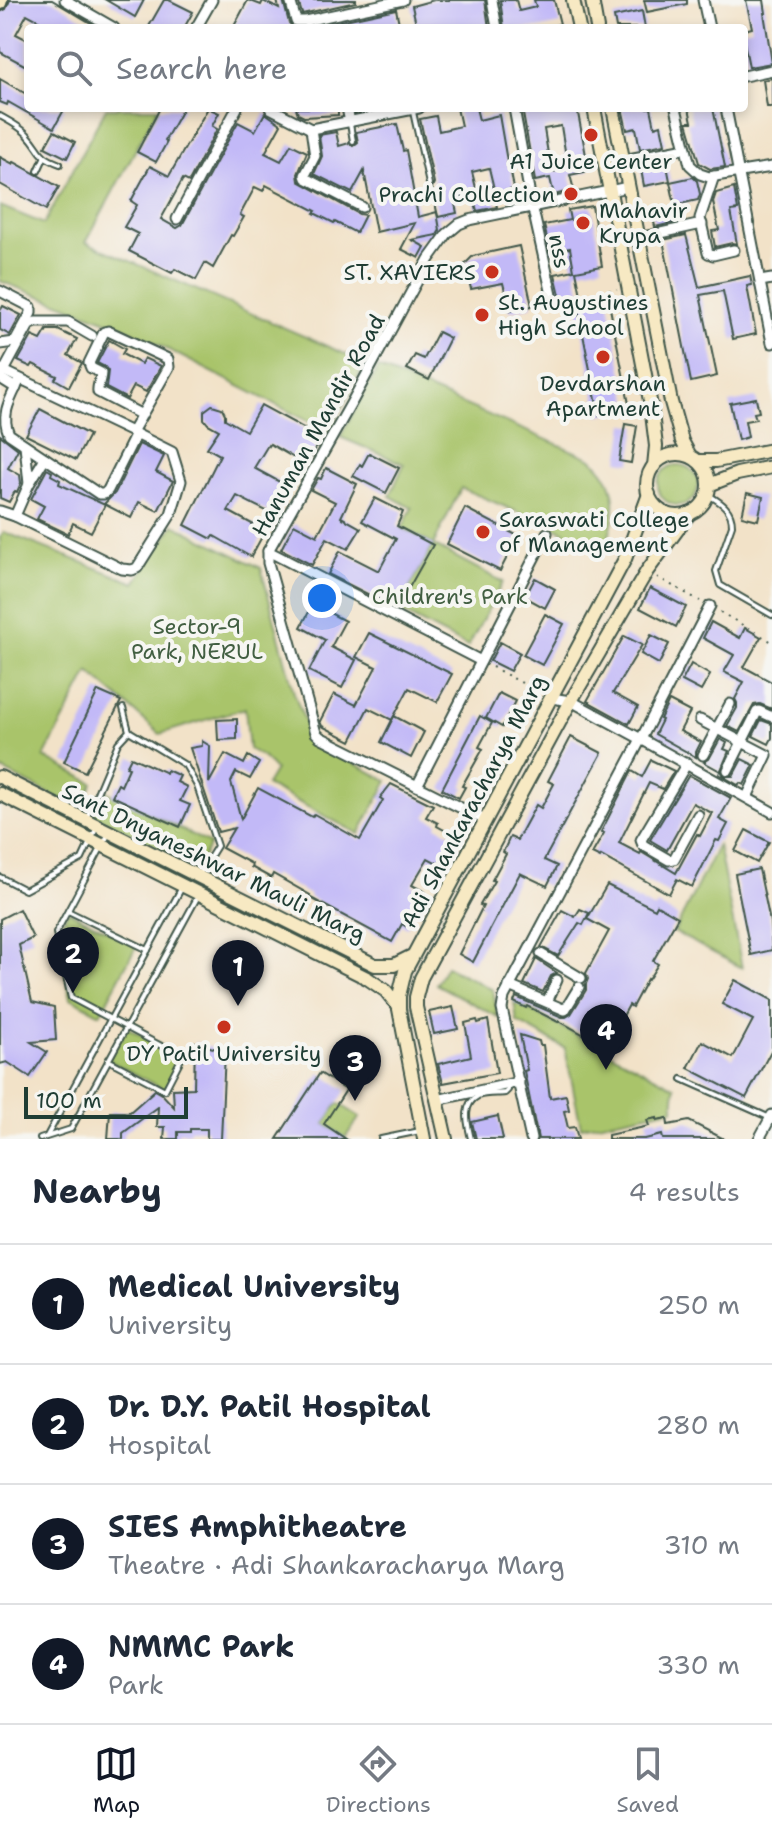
<!DOCTYPE html>
<html lang="en">
<head>
<meta charset="utf-8">
<style>
  body { margin:0; font-family:"Shantell Sans",sans-serif; background:#f2f2f3; color:#1f2937 }
  .scale { position:absolute; left:24px; bottom:20px; width:164px; box-sizing:border-box; padding-left:8px; border:4px solid #1f3d34; border-top:0; font-size:22px; line-height:28px; white-space:nowrap; color:#1f3d34; -webkit-text-stroke:6px #f6f6f2; paint-order:stroke }
  .you { position:absolute; left:322px; top:598px; width:28px; height:28px; margin:-20px; border:6px solid #fff; border-radius:50%; background:#1a73e8; box-shadow:0 0 0 12px #1a73e833 }
  .badge { display:grid; place-items:center; width:52px; height:52px; border-radius:50%; background:#111827; color:#fff; font-size:26px; font-weight:700 }
  .pin { position:absolute; translate:-50% -66px; filter:drop-shadow(0 2px 4px #0008) }
  .pin::after { content:''; position:absolute; top:42px; width:28px; height:24px; background:inherit; clip-path:polygon(0 0,100% 0,50% 100%) }
  .list { margin:0; padding:0; list-style:none }
  h2 { display:flex; justify-content:space-between; align-items:center; height:104px; margin:0; padding:0 32px; font-size:34px }
  h2 small { font-size:26px; font-weight:400; color:#747a83 }
  .list li { display:grid; grid-template-columns:52px 1fr auto; gap:24px; align-items:center; box-sizing:border-box; height:120px; padding:0 32px; border-top:2px solid #e0e1e3 }
  .list b { display:block; font-size:30px; white-space:nowrap }
  .list p { margin:0; font-size:26px; white-space:nowrap; color:#747a83 }
  .list em { font-size:26px; font-style:normal; color:#747a83 }
  .icon { flex:none; width:44px; height:44px; fill:none; stroke:currentColor; stroke-width:2; stroke-linecap:round; stroke-linejoin:round }
  .map { position:relative; flex:none; width:772px; height:1139px; overflow:hidden }
  .search { position:absolute; background:#fff; box-shadow:0 4px 12px #0003; left:24px; right:24px; top:24px; height:88px; display:flex; align-items:center; gap:20px; box-sizing:border-box; padding:0 28px; border-radius:8px; color:#747a83; font-size:30px }
  .sheet { height:584px; background:#fff }
  nav { display:flex; justify-content:space-around; align-items:center; box-sizing:border-box; height:112px; border-top:2px solid #e0e1e3; background:#fff; font-size:22px; color:#747a83 }
  nav a { display:grid; justify-items:center; gap:4px }
  nav .on { color:#111827 }
  .map>svg:first-child { display:block }
  .green { fill:#a9c46a; stroke:#64804f; stroke-width:2 }
  .building { fill:#c2b9f7; fill-rule:evenodd }
  .lines { fill:none; stroke-linecap:round; stroke-linejoin:round }
  .lane-casing { stroke:#3f564a; stroke-width:8 }
  .street-casing { stroke:#3f564a; stroke-width:13 }
  .secondary-casing { stroke:#3f564a; stroke-width:16 }
  .path { stroke:#3f564a; stroke-width:2; stroke-dasharray:2 6; stroke-linecap:butt }
  .lane { stroke:#fff; stroke-width:4 }
  .street { stroke:#fff; stroke-width:9 }
  .secondary { stroke:#f7e9c3; stroke-width:12 }
  .poi-dot { fill:#c8321e; stroke:#f6f6f2; stroke-width:3 }
  .labels { text-anchor:middle; stroke-width:8; stroke-linejoin:round; paint-order:stroke }
  .poi-label { font-size:22px; fill:#1f3d34; stroke:#f6f6f2 }
  .street-label { font-size:22px; fill:#1f3d34; stroke:#f6f6f2 }
  .park-label { font-size:22px; fill:#425f42; stroke:#f6f6f2 }
</style>
</head>
<body>
<div class="map">
<svg width="772" height="1139" viewBox="0 0 772 1139">
  <rect width="100%" height="100%" fill="#f6f6f2"/>
  <filter id="ink" filterUnits="userSpaceOnUse"><feTurbulence type="fractalNoise" baseFrequency=".0125" numOctaves="2"/><feDisplacementMap in="SourceGraphic" scale="16" xChannelSelector="R" yChannelSelector="G"/><feConvolveMatrix kernelMatrix="1 2 1 2 8 2 1 2 1" color-interpolation-filters="sRGB"/></filter>
  <filter id="wash" filterUnits="userSpaceOnUse"><feTurbulence type="fractalNoise" baseFrequency=".006" numOctaves="4" result="noise"/><feDisplacementMap in="SourceGraphic" scale="32" xChannelSelector="R" yChannelSelector="G"/><feGaussianBlur stdDeviation="1.8" result="paint"/><feColorMatrix in="noise" values="0 0 0 0 0 0 0 0 0 0 0 0 0 0 0 0 0 1.4 0 .05"/><feComposite in="paint" operator="in"/></filter>
  <g filter="url(#wash)">
    <rect width="100%" height="100%" fill="#f2e2c8"/>
    <g class="green">
      <polygon points="106,108 158,108 86,242 366,363 329,432 126,328 0,281 0,206 44,224"/>
      <path d="M378,368L590,458C622,483 617,514 605,549L461,488L433,545L503,582L468,647L397,610L433,545L402,528L412,508L390,496L404,464L340,437Z"/>
      <circle cx="678" cy="485" r="20"/>
      <polygon points="174,525 261,568 294,693 311,738 317,744 388,781 359,834 266,785 275,770 265,759 249,749 245,708 160,734 89,672 44,757 93,783 80,809 0,769 0,537 4,532 135,583"/>
      <polygon points="105,791 210,844 198,868 93,815"/>
      <polygon points="718,845 742,968 674,932"/>
      <polygon points="68,911 137,945 100,1014 71,998 56,933"/>
      <polygon points="446,966 493,990 498,1017 436,984"/>
      <polygon points="514,1002 675,1087 673,1109 581,1127 565,1048 517,1022"/>
      <polygon points="126,1027 182,1057 165,1090 108,1060"/>
      <polygon points="338,1103 360,1117 345,1138 324,1124"/>
    </g>
    <g id="blocks">
      <g class="building">
        <polygon points="10,0 52,0 99,28 53,28 27,14 16,34 28,40 28,67 0,52 0,12 6,9"/>
        <polygon points="106,0 144,0 135,17"/>
        <polygon points="164,0 169,0 193,12 184,28 148,28"/>
        <polygon points="248,0 261,5 263,1 279,9 277,0 283,0 289,23 294,28 233,28"/>
        <polygon points="298,0 356,0 356,2 302,14"/>
        <polygon points="434,0 485,0 489,28 417,28 412,6"/>
        <polygon points="500,0 516,0 519,11 536,7 534,0 554,0 560,24 542,28 504,28"/>
        <polygon points="644,0 687,0 687,4 647,12"/>
        <polygon points="746,0 764,0 766,13 764,13 772,63 749,67 744,42 744,30 752,28"/>
        <polygon points="396,9 400,28 368,28 367,26 360,28 308,28"/>
        <polygon points="642,11 645,28 616,28 614,17"/>
        <polygon points="772,78 772,107 767,107 763,80"/>
        <polygon points="0,79 28,95 28,108 65,108 54,128 8,102 7,105 0,102"/>
        <polygon points="160,108 183,108 165,140 167,142 156,162 137,152"/>
        <polygon points="208,108 219,113 212,126 217,129 189,182 183,179 161,219 177,228 182,225 238,122 255,131 265,113 281,124 265,153 281,161 291,144 307,152 298,174 299,181 359,214 365,215 356,233 335,222 334,223 314,213 316,211 266,185 263,191 255,187 240,215 244,217 233,236 231,235 213,268 205,263 196,280 175,269 172,273 129,251 138,234 124,227 137,205 131,201 150,166 169,176"/>
        <polygon points="296,108 338,108 338,115 304,117 298,114"/>
        <polygon points="457,108 476,108 479,120 499,115 508,167 510,167 514,189 495,193 489,168 472,172 477,192 493,189 497,207 477,211 473,195 454,199 457,213 438,217 432,188 434,183 420,119 436,116 439,131 461,126"/>
        <path d="M522,108H577L589,171L570,175L574,190L554,195L550,178L535,181ZM561,126L568,169L551,172L544,129Z"/>
        <polygon points="622,108 651,108 655,127 661,125 665,144 640,149 636,128 627,130"/>
        <polygon points="689,108 713,108 725,167 710,169 699,163 687,122 692,122"/>
        <polygon points="397,124 403,151 406,150 418,217 437,212 440,230 437,235 412,240 425,247 419,258 401,249 415,223 376,232 364,171 352,193 314,174 322,156 319,135 336,132 339,146 349,143 353,146 358,142 356,132"/>
        <polygon points="54,131 75,142 67,158 45,147"/>
        <polygon points="0,157 13,164 14,162 59,187 46,210 0,184"/>
        <polygon points="666,160 670,181 644,186 640,164"/>
        <polygon points="693,177 697,181 700,194 698,200 675,205 670,182"/>
        <polygon points="734,188 738,210 731,211 737,244 732,243 715,247 712,231 719,230 713,202 716,193"/>
        <polygon points="592,206 602,266 576,271 581,295 561,299 555,274 574,270 570,248 550,252 544,225 570,220 568,210"/>
        <polygon points="674,207 677,222 655,227 652,211"/>
        <polygon points="686,235 699,287 750,276 752,285 747,286 756,334 733,339 723,291 700,295 717,376 691,382 663,240"/>
        <polygon points="519,246 532,306 510,311 503,283 471,289 465,264 473,256"/>
        <polygon points="608,298 630,409 599,415 577,304"/>
        <polygon points="3,306 21,315 10,335 0,330 0,311"/>
        <polygon points="47,330 58,330 77,339 68,355 82,363 69,387 55,379 57,376 33,364 31,367 18,361 32,336 41,340"/>
        <polygon points="438,332 450,338 429,380 407,369 415,355 424,359"/>
        <polygon points="109,340 125,349 122,354 141,364 144,358 161,366 146,392 134,386 127,399 106,388 108,371 105,367 97,363"/>
        <polygon points="756,398 759,412 754,413 756,419 745,421 748,437 738,440 730,403"/>
        <polygon points="212,405 222,408 225,414 225,419 246,431 261,405 322,438 306,465 270,444 269,446 268,445 254,468 289,487 274,515 237,496 228,511 265,531 251,557 214,536 212,539 185,525 220,455 207,448 219,430 208,424 204,419 204,411"/>
        <polygon points="40,409 89,435 76,460 26,435"/>
        <polygon points="625,424 637,426 631,463 619,461"/>
        <polygon points="0,435 18,449 8,468 20,475 21,483 17,492 15,491 9,502 0,498"/>
        <polygon points="139,444 164,456 156,472 173,481 158,511 139,502 131,518 104,504 115,493"/>
        <polygon points="369,453 399,468 386,493 353,476 360,464 362,466"/>
        <polygon points="326,468 357,484 341,517 361,528 348,549 327,538 312,565 281,549 294,524 317,536 335,502 311,490 318,478 321,479"/>
        <polygon points="47,469 52,472 51,475 60,480 59,484 105,505 91,532 73,523 68,534 37,519 44,506 31,499"/>
        <polygon points="747,493 763,497 758,520 742,516"/>
        <polygon points="375,498 403,512 397,526 433,545 397,609 328,574 340,551 379,571 396,539 362,521"/>
        <polygon points="465,508 518,536 500,571 447,544"/>
        <polygon points="535,578 555,589 545,608 525,597"/>
        <polygon points="650,588 686,607 676,627 640,608"/>
        <polygon points="313,604 345,621 331,647 356,660 342,688 309,671 325,640 301,627"/>
        <polygon points="545,614 564,624 542,665 523,655"/>
        <polygon points="711,622 740,638 745,628 761,637 744,667 772,682 772,709 760,704 754,705 739,732 727,726 737,708 737,703 735,699 744,682 724,672 734,655 703,638"/>
        <polygon points="369,633 452,674 437,702 409,688 392,720 368,708 351,741 322,726 320,721 334,694 356,705 376,667 356,657"/>
        <polygon points="651,635 669,644 659,664 641,654"/>
        <polygon points="624,636 642,645 613,693 638,707 629,724 587,701"/>
        <polygon points="500,642 520,653 510,671 490,661"/>
        <polygon points="691,664 710,675 701,691 682,681"/>
        <polygon points="98,691 121,701 85,772 64,762"/>
        <polygon points="499,693 515,701 502,727 486,718"/>
        <polygon points="669,701 690,712 680,731 701,742 696,752 696,757 655,734 662,720 660,719"/>
        <polygon points="394,716 424,732 411,758 381,742"/>
        <polygon points="480,716 492,723 479,747 483,749 462,786 465,787 459,798 442,789"/>
        <polygon points="237,719 237,739 218,740 217,720"/>
        <polygon points="761,720 772,724 772,738 769,744 753,736"/>
        <polygon points="571,737 602,753 544,860 557,866 547,886 520,873 473,962 459,954 483,906 480,905 494,881 492,880 506,854 503,852 510,837 517,840 536,805 541,808 554,784 548,781"/>
        <polygon points="720,739 727,743 724,749 729,751 721,770 724,776 733,776 742,759 754,765 744,785 740,783 738,785 719,774 720,771 704,762 709,759"/>
        <polygon points="202,741 210,746 209,783 225,754 244,764 248,756 259,763 250,779 236,772 231,782 241,819 258,788 312,817 314,814 360,840 383,800 380,798 391,784 433,805 426,817 438,823 437,826 455,836 439,864 428,858 412,885 425,892 407,927 402,924 392,942 309,897 310,895 273,874 271,878 251,867 252,864 222,848 234,828 218,832 190,748 202,746"/>
        <polygon points="131,757 166,773 167,770 180,776 177,782 187,787 180,801 190,805 180,827 112,796 118,784 121,786 129,768 126,767"/>
        <polygon points="651,760 674,771 663,789 649,783 619,843 640,854 641,852 676,873 697,834 700,836 712,813 693,803 667,850 650,840 689,775 731,798 719,819 728,824 719,841 716,840 692,887 677,879 669,894 601,856 600,858 592,854 604,833 601,832 632,771 642,777"/>
        <polygon points="746,830 769,842 757,863 735,851"/>
        <polygon points="759,869 770,922 772,950 751,955 735,874"/>
        <polygon points="607,885 655,909 657,905 678,917 653,961 658,964 648,980 647,979 632,1007 629,1005 605,1049 585,1038 586,1036 559,1021 558,1022 527,1006 526,1008 514,1002 516,997 562,1017 566,1017 571,1014 586,990 586,984 588,979 586,973 609,931 587,919"/>
        <polygon points="19,909 33,938 19,945 32,1002 54,1007 56,1040 31,1042 47,1052 30,1077 7,1062 0,1064 0,919"/>
        <polygon points="580,909 589,913 583,925 579,923 558,956 541,947 562,910 575,917"/>
        <polygon points="536,959 557,973 551,976 543,992 524,984"/>
        <polygon points="735,980 772,1000 772,1049 746,1098 688,1068 702,1041 733,1058 753,1020 722,1004"/>
        <polygon points="453,1007 458,1029 434,1034 429,1012"/>
        <polygon points="477,1020 478,1023 488,1020 497,1073 443,1083 438,1064 471,1056 465,1023"/>
        <polygon points="520,1035 539,1041 540,1045 543,1045 550,1098 566,1095 569,1110 564,1111 568,1128 575,1127 578,1139 538,1139 524,1071 527,1070"/>
        <polygon points="195,1042 225,1052 221,1139 207,1139 207,1129 190,1129 190,1132 178,1132 178,1139 164,1139 165,1127 157,1127 158,1107 123,1133 123,1139 108,1139 110,1112 130,1112 155,1090 162,1094 174,1107 173,1089 194,1088"/>
        <polygon points="320,1073 346,1090 324,1124 346,1139 277,1139"/>
        <polygon points="498,1116 503,1139 476,1139 472,1122"/>
        <polygon points="657,1118 657,1120 667,1118 668,1125 689,1121 724,1139 663,1139 662,1135 645,1139 608,1139 608,1135 649,1126 647,1120"/>
      </g>
    </g>
  </g>
  <g filter="url(#ink)">
    <use href="#blocks" fill-opacity="0" stroke="#3f564a" stroke-width="2"/>
    <g class="lines">
      <g class="lane-casing">
        <g id="lane">
          <polyline points="413,112 429,184"/>
          <path d="M0,116C9,121 19,126 27,134C43,151 36,155 60,164"/>
          <polyline points="350,124 353,141"/>
          <polyline points="38,171 44,158"/>
          <path d="M707,494C720,502 732,508 732,525L716,571L720,585L772,615"/>
          <polyline points="123,708 129,731"/>
          <polyline points="86,819 118,743 129,731 185,765 197,786 217,846 199,875"/>
          <polyline points="108,835 56,933 71,998 182,1057 165,1090 108,1060"/>
          <polyline points="0,877 25,890 82,859 96,829"/>
          <polyline points="68,911 148,950"/>
          <polyline points="682,1079 768,1117"/>
          <polyline points="47,1136 181,889"/>
          <polyline points="40,1139 71,1129 198,896"/>
          <polyline points="381,1139 420,1131"/>
          <path d="M471,1139C468,1125 461,1105 478,1096C485,1093 498,1094 505,1093L508,1090V1087"/>
        </g>
      </g>
      <g class="street-casing">
        <g id="street">
          <polyline points="65,0 114,28"/>
          <polyline points="290,0 296,21 305,21 403,0"/>
          <polyline points="492,0 497,28"/>
          <polyline points="703,0 709,28"/>
          <polyline points="196,28 212,0"/>
          <polyline points="744,76 772,70"/>
          <polyline points="270,108 311,129 419,108"/>
          <polyline points="347,108 350,122"/>
          <polyline points="514,108 529,190"/>
          <polyline points="676,108 690,165 700,174 709,177 772,167"/>
          <polyline points="726,108 772,343"/>
          <polyline points="311,129 315,156 305,175 306,178 362,207"/>
          <polyline points="623,160 686,148"/>
          <polyline points="714,176 700,218 708,253 713,255 734,250"/>
          <polyline points="532,205 554,304"/>
          <polyline points="177,219 237,108"/>
          <polyline points="638,238 702,224"/>
          <polyline points="760,281 772,279"/>
          <polyline points="0,291 31,307 31,313 15,342 0,344"/>
          <path d="M0,369L136,434L108,490L104,494H99L9,434C0,414 11,398 20,379"/>
          <polyline points="4,371 29,325 36,322 68,322 92,336"/>
          <polyline points="0,378 16,388"/>
          <path d="M132,432L169,367L168,359L108,331L104,332L89,363L91,368L101,373C101,380 97,385 98,392L142,415"/>
          <polyline points="25,445 29,484"/>
          <polyline points="45,458 29,484 15,516 122,569 132,570 137,568 171,514 179,488 181,481 172,452 136,434"/>
          <polyline points="0,511 15,516"/>
          <polyline points="268,551 481,661"/>
          <polyline points="551,698 571,701 641,739 710,606"/>
          <polyline points="700,720 767,755 747,797"/>
          <polyline points="703,755 730,704"/>
          <polyline points="687,763 641,840 643,845 669,860 674,859 698,815"/>
          <polyline points="728,770 757,712 759,711 772,717"/>
          <polyline points="417,786 547,533"/>
          <polyline points="485,820 320,737 316,733 268,563 268,551 353,400 429,259 447,234 459,224 469,220 628,187"/>
          <polyline points="541,954 581,978"/>
          <polyline points="509,986 565,1010 579,987"/>
          <polyline points="547,1002 557,980"/>
          <polyline points="437,1100 519,1082"/>
          <polyline points="531,1139 502,1009 504,997 641,739 772,812"/>
          <polyline points="759,1139 772,1115"/>
        </g>
      </g>
      <g class="secondary-casing">
        <g id="secondary">
          <polyline points="573,0 579,28"/>
          <polyline points="592,0 597,28"/>
          <polyline points="0,3 1,0"/>
          <polyline points="594,108 651,406 656,446 654,466"/>
          <polyline points="613,108 671,402 682,441 690,456"/>
          <circle cx="678" cy="485" r="31"/>
          <polyline points="698,461 716,461 772,450"/>
          <polyline points="709,485 737,474 772,467"/>
          <polyline points="0,777 375,965 394,965 410,957"/>
          <polyline points="0,794 367,978 386,991 398,1006"/>
          <polyline points="424,1139 399,1009 399,996 405,971 625,559 649,494"/>
          <polyline points="446,1139 416,1007 416,997 421,978 571,701 647,571 689,514"/>
        </g>
      </g>
      <g class="path">
        <polyline points="562,301 617,289"/>
        <polyline points="657,577 700,601"/>
        <polyline points="720,612 772,642"/>
        <polyline points="492,667 539,692"/>
      </g>
      <use href="#lane" class="lane"/>
      <use href="#street" class="street"/>
      <use href="#secondary" class="secondary"/>
    </g>
  </g>
  <g class="poi-dot">
    <circle cx="591" cy="135" r="8"/>
    <circle cx="571" cy="194" r="8"/>
    <circle cx="583" cy="223" r="8"/>
    <circle cx="492" cy="272" r="8"/>
    <circle cx="482" cy="315" r="8"/>
    <circle cx="603" cy="357" r="8"/>
    <circle cx="483" cy="532" r="8"/>
    <circle cx="224" cy="1027" r="8"/>
  </g>
  <g class="labels">
    <g class="poi-label">
      <text x="591" y="169">A1 Juice Center</text>
      <text x="555" y="202" text-anchor="end">Prachi Collection</text>
      <text x="599" y="218" text-anchor="start">Mahavir<tspan x="599" dy="25">Krupa</tspan></text>
      <text x="476" y="280" text-anchor="end">ST. XAVIERS</text>
      <text x="498" y="310" text-anchor="start">St. Augustines<tspan x="498" dy="25">High School</tspan></text>
      <text x="603" y="391">Devdarshan<tspan x="603" dy="25">Apartment</tspan></text>
      <text x="499" y="527" text-anchor="start">Saraswati College<tspan x="499" dy="25">of Management</tspan></text>
      <text x="224" y="1061">DY Patil University</text>
    </g>
    <g class="street-label">
      <text transform="translate(560 251) rotate(79)" y="8">nss</text>
      <text transform="translate(318 425) rotate(-61)" y="8">Hanuman Mandir Road</text>
      <text transform="translate(473 801) rotate(-62)" y="8">Adi Shankaracharya Marg</text>
      <text transform="translate(214 862) rotate(26)" y="8">Sant Dnyaneshwar Mauli Marg</text>
    </g>
    <g class="park-label">
      <text x="450" y="604">Children's Park</text>
      <text x="197" y="634">Sector-9<tspan x="197" dy="25">Park, NERUL</tspan></text>
    </g>
  </g>
</svg>
<div class="scale">100 m</div>
<div class="you"></div>
<div class="pin badge" style="left:238px;top:1006px">1</div>
<div class="pin badge" style="left:73px;top:993px">2</div>
<div class="pin badge" style="left:355px;top:1101px">3</div>
<div class="pin badge" style="left:606px;top:1070px">4</div>
<div class="search"><svg class="icon" aria-label="search" viewBox="0 0 24 24"><circle cx="10" cy="10" r="6"/><path d="M15 15l6 6"/></svg>Search here</div>
</div>
<section class="sheet">
<h2>Nearby<small>4 results</small></h2>
<ul class="list">
<li><span class="badge">1</span><div><b>Medical University</b><p>University</p></div><em>250 m</em></li>
<li><span class="badge">2</span><div><b>Dr. D.Y. Patil Hospital</b><p>Hospital</p></div><em>280 m</em></li>
<li><span class="badge">3</span><div><b>SIES Amphitheatre</b><p>Theatre · Adi Shankaracharya Marg</p></div><em>310 m</em></li>
<li><span class="badge">4</span><div><b>NMMC Park</b><p>Park</p></div><em>330 m</em></li>
</ul>
</section>
<nav>
<a class="on"><svg class="icon" aria-label="map" viewBox="0 0 24 24"><path d="M3 6l6-2 6 2 6-2v14l-6 2-6-2-6 2zM9 4v14M15 6v14"/></svg>Map</a>
<a><svg class="icon" aria-label="directions" viewBox="0 0 24 24"><path d="M12 3l9 9-9 9-9-9zM9 14v-3h6M13 9l2 2-2 2"/></svg>Directions</a>
<a><svg class="icon" aria-label="saved" viewBox="0 0 24 24"><path d="M7 4h10v16l-5-4-5 4z"/></svg>Saved</a>
</nav>
</body>
</html>
